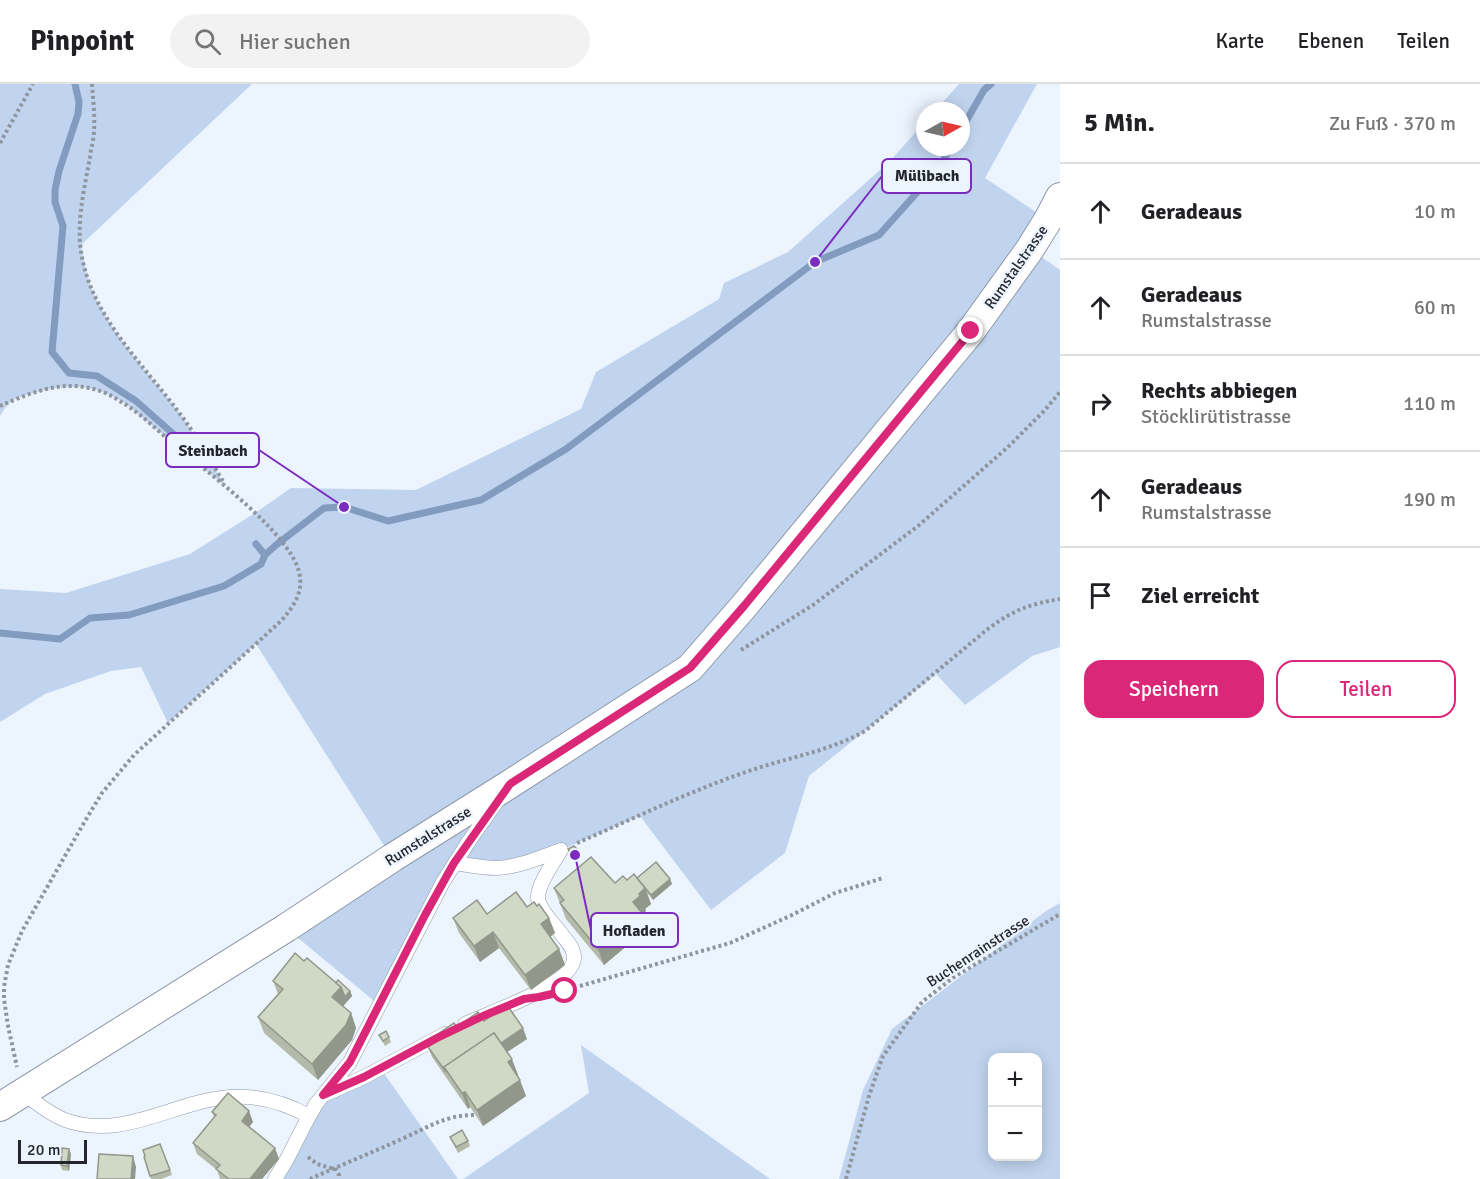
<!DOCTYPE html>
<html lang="de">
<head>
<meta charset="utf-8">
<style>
  body { margin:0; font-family:Signika,sans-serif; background:#f2f2f2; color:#202124 }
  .controls { position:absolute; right:18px; bottom:18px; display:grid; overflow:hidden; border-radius:12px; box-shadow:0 3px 15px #0003 }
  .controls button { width:54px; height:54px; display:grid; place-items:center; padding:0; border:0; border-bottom:2px solid #e0e0e0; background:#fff; color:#202124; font:30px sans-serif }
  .compass { position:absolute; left:916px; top:18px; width:54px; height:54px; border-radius:50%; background:#fff; box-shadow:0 3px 15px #0003; rotate:82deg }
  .scale { position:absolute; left:18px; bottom:15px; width:69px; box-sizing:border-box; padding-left:6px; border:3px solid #23272d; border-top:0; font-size:16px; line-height:21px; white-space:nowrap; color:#23272d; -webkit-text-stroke:4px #ecf4fe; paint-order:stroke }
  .stop { position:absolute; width:18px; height:18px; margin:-14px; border:4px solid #db2777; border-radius:50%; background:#fff }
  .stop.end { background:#db2777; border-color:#fff; box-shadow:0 2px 6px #0008 }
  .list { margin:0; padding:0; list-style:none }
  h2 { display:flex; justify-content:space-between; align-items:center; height:78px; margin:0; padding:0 24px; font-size:26px }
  h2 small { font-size:20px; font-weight:400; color:#757577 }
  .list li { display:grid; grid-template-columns:39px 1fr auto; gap:18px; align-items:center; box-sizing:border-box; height:96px; padding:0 24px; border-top:2px solid #e0e0e0 }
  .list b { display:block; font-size:22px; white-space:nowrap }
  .list p { margin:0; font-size:20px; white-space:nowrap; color:#757577 }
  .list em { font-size:20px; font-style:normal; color:#757577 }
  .actions { display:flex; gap:12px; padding:18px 24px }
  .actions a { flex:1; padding:14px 0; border:2px solid #db2777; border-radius:18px; text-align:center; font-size:21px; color:#db2777 }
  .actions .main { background:#db2777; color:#fff }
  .icon { flex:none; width:33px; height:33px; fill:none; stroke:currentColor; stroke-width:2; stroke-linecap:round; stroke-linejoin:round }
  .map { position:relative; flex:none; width:1060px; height:1095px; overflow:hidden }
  header { display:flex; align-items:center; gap:36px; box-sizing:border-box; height:84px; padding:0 30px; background:#fff; border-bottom:2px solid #e0e0e0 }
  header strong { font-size:28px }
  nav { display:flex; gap:33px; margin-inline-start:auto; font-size:21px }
  .search { width:420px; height:54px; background:#f2f2f2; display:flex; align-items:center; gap:15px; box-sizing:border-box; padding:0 21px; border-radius:33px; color:#757577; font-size:22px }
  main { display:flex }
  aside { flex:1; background:#fff }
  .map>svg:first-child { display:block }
  .green { fill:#c1d4ef; fill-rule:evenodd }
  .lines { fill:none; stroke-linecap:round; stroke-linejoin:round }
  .stream { stroke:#829bbe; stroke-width:7 }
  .service-casing { stroke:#8d98a8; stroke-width:15 }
  .minor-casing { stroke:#8d98a8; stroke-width:30 }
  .path { stroke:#8f959d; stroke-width:4; stroke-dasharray:3 3; stroke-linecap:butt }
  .service { stroke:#fff; stroke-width:14 }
  .minor { stroke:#fff; stroke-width:28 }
  .wall { fill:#b3baaa }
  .shaded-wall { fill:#92978b }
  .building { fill:#d0d8c6; stroke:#92978b; stroke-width:1.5 }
  .route { stroke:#db2777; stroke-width:8 }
  .labels { text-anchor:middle; stroke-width:4.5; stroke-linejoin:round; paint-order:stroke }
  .street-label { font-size:15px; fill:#23272d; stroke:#ecf4fe }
  .leader { fill:none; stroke:#7b2cbf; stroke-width:2 }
  .callout-dot { fill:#7b2cbf; stroke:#ecf4fe; stroke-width:2 }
  .callout { fill:#ecf4fe; stroke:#7b2cbf; stroke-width:2 }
  .callout-label { font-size:16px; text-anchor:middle; font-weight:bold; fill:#23272d }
</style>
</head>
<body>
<header>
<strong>Pinpoint</strong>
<div class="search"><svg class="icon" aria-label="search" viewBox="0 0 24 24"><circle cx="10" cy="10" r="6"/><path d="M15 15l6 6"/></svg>Hier suchen</div>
<nav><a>Karte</a><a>Ebenen</a><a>Teilen</a></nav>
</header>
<main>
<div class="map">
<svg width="1060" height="1095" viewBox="0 0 1060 1095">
  <rect width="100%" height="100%" fill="#ecf4fe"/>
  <g class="green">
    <path d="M0,0H252L81,161C84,178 87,194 94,210C114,254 148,288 177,326C195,350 211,377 226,403L127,321C96,300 69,299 34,309C27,311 17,313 12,317C7,320 3,327 0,332Z"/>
    <polygon points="959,0 1037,0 985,94 1048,136 1030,165 1060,186 1060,563 1032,572 965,621 936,590 809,692 785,769 711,826 640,732 570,762 517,781 455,779 379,921 286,844 392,774 256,560 168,639 141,583 111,587 45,610 0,638 0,505 66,509 190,470 255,429 291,404 416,406 581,325 596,288 719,215 724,199 788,168 889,78 925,38 925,63 961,63 961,27 935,27"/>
    <path d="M1060,819V1095H839L863,1006L892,945L1046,827ZM992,974H1038V1072H992Z"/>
    <polygon points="581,961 770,1095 463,1095 589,1009"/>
    <polygon points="381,985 458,1095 275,1095 316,1020"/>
  </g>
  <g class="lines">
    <g class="stream">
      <polyline points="75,0 79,18 78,30 59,87 55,106 55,118 63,142 52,268 69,289 97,292 136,317 197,371"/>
      <polyline points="961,46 984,6 991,0"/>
      <polyline points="256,460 265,471"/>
      <polyline points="0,549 60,555 90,534 129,531 224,502 261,480 265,471 276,461 324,424 344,423 388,437 481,416 566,365 815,178 879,151 938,85 951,63"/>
    </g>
    <g class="service-casing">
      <g id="service">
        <path d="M455,779C468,781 483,784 497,784C519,783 541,773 561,766"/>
        <path d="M465,940C488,929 572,901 574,875C575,864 565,855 559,847C552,837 537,824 538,812C539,798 554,778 561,766"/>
        <path d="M23,1009C37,1019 49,1030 65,1036C123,1057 174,1017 230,1013C258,1011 285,1019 309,1032"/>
        <polyline points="326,1010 364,993 445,950"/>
        <polyline points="275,1095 286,1077 307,1036 316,1020 350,978 443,798 469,757 498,716"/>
      </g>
    </g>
    <g class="minor-casing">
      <polyline id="minor" points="0,1023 286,844 392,774 510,700 690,584 744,522 971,247 1030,165 1048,136 1060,113"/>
    </g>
    <g class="path">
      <path d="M92,0C93,15 95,31 94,46C94,55 91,64 90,73C85,101 78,130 80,159C86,227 139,275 177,326C195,349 209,374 224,399"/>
      <polyline points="0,59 33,0"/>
      <path d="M0,322C25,311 56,298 84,303C96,305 108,309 118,316C138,327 155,344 172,359C204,385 290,449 299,488C304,508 294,522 281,537L134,671L102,709L85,737L22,847L8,881L4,903V915L8,942L17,983"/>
      <polyline points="741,566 813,521 918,442 1008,363 1044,327 1060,308"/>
      <path d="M577,759C635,734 692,706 752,686C790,673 830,667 865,647L989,544C1014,526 1029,520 1060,515"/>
      <polyline points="580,902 730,859 792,831 835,809 883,794"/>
      <polyline points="308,1073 317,1080 334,1085"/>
      <polyline points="335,1084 339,1091 339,1095"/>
      <path d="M310,1095C341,1081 373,1068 404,1054C429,1043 445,1031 474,1031"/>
      <polyline points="846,1095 869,1012 883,972 922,918 954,893 1060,830"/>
    </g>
    <use href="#service" class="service"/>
    <use href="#minor" class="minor"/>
  </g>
  <g class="wall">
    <polygon points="638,795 670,795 672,800 653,816 647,809 651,820 645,825 646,827 643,830 648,844 604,881 566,835 554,804 615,799"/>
    <polygon points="527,823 549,834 555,849 550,853 559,865 565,881 531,906 499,864 480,878 459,849 453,834 487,830"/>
    <polygon points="304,877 350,907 352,912 343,922 351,929 356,944 352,956 318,996 264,949 258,933 278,910 273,897"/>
    <polygon points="457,943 527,955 507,968 518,991 517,991 526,1012 483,1042 470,1023 468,1025 432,973 428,963 431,961 429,956"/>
    <polygon points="379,951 389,953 391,958 385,962"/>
    <polygon points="212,1028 253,1038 249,1043 279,1075 262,1095 220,1095 217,1086 197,1070 193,1059 214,1033"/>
    <polygon points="450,1053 468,1057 470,1062 458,1069"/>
    <polygon points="160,1060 172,1091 161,1095 151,1095 144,1073"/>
    <polygon points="71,1070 69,1087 62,1086 61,1081"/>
  </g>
  <g class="shaded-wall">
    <polygon points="578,766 579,772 573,776 571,770"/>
    <polygon points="670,795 672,800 653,816 651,811"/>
    <polygon points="645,804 651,820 645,825 646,827 643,830 648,844 604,881 598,865 639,810"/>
    <polygon points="549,834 555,849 546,856 541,840"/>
    <polygon points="493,848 499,864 480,878 474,862"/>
    <polygon points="559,865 565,881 531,906 525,891"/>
    <polygon points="341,903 350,907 352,912 338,928 332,913"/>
    <polygon points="351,929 356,944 352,956 318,996 312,980"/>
    <polygon points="523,944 527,955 504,970 500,960"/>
    <polygon points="512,975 518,991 514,994 508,978"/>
    <polygon points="520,996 526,1012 483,1042 477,1026"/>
    <polygon points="465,1008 470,1023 468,1025 462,1009"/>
    <polygon points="249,1027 253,1038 245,1048 242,1037"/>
    <polygon points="275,1064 279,1075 262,1095 250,1095"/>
    <polygon points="69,1065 71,1070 69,1087 67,1082"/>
    <polygon points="133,1072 136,1083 135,1095 131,1095"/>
  </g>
  <g class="building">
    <polygon points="574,762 578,766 571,770 568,765"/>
    <polygon points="591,773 615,799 623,792 627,796 634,790 645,804 639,810 640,812 633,818 642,829 598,865 560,819 564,816 554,804"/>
    <polygon points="656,778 670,795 651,811 637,794"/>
    <polygon points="516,808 527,823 534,818 537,822 539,820 549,834 541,840 559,865 525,891 493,848 474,862 453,834 477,816 487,830"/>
    <polygon points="295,869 304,877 307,874 341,903 332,913 351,929 346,941 312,980 258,933 283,905 273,897"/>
    <polygon points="338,896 350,907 345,913 341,903 336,899"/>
    <polygon points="507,921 523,944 501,959 494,949 444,983 446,988 428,963 432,960 429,956 454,939 457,943 478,928 484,937"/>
    <polygon points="386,947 389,953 383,957 379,951"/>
    <polygon points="494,949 512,975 508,978 520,996 477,1026 465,1008 462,1009 444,983"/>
    <polygon points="228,1009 249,1027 242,1037 275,1064 250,1095 229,1095 216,1085 220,1081 193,1059 216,1031 212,1028"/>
    <polygon points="462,1046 468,1057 456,1063 450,1053"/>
    <polygon points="160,1060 170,1086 150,1092 144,1073 145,1072 143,1066"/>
    <polygon points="62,1064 69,1065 67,1082 61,1081"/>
    <polygon points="99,1070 133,1072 131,1095 97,1095"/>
  </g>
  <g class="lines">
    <polyline class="route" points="565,907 539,913 524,915 483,932 437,954 364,993 323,1011 350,978 425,831 454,779 510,700 690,584 744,522 971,247"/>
  </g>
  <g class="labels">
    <g class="street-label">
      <text transform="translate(1016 183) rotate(-55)" y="5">Rumstalstrasse</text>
      <text transform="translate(428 752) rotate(-32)" y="5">Rumstalstrasse</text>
      <text transform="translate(978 867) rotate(-33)" y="5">Buchenrainstrasse</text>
    </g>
  </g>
  <path class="leader" d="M815 178L882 92M344 423L259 366M575 771L591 846"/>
  <g class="callout-dot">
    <circle cx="815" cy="178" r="6"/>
    <circle cx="344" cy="423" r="6"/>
    <circle cx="575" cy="771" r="6"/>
  </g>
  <g class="callout">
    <rect x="882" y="75" width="89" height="34" rx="6"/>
    <rect x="166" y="349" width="93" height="34" rx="6"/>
    <rect x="591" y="829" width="87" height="34" rx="6"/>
  </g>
  <g class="callout-label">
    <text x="927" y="97">Mülibach</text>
    <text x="213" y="372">Steinbach</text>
    <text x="634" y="852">Hofladen</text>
  </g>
</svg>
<div class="controls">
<button>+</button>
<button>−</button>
</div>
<svg class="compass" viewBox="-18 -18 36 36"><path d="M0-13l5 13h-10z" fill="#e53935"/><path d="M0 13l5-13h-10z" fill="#757577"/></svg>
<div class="scale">20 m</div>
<div class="stop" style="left:565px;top:907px"></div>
<div class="stop end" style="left:971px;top:247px"></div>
</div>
<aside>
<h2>5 Min.<small>Zu Fuß · 370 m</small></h2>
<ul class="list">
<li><svg class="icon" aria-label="ahead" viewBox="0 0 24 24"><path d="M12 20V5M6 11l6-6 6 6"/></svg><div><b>Geradeaus</b></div><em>10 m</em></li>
<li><svg class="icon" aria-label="ahead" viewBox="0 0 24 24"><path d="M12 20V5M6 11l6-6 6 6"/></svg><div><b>Geradeaus</b><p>Rumstalstrasse</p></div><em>60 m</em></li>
<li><svg class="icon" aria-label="right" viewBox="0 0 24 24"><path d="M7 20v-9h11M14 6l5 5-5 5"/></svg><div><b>Rechts abbiegen</b><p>Stöcklirütistrasse</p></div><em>110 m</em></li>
<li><svg class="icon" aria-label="ahead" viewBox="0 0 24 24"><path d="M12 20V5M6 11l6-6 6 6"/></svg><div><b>Geradeaus</b><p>Rumstalstrasse</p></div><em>190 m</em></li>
<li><svg class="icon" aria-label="arrive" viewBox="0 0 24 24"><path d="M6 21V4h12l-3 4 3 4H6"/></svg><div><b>Ziel erreicht</b></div></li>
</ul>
<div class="actions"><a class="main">Speichern</a><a>Teilen</a></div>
</aside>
</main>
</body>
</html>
